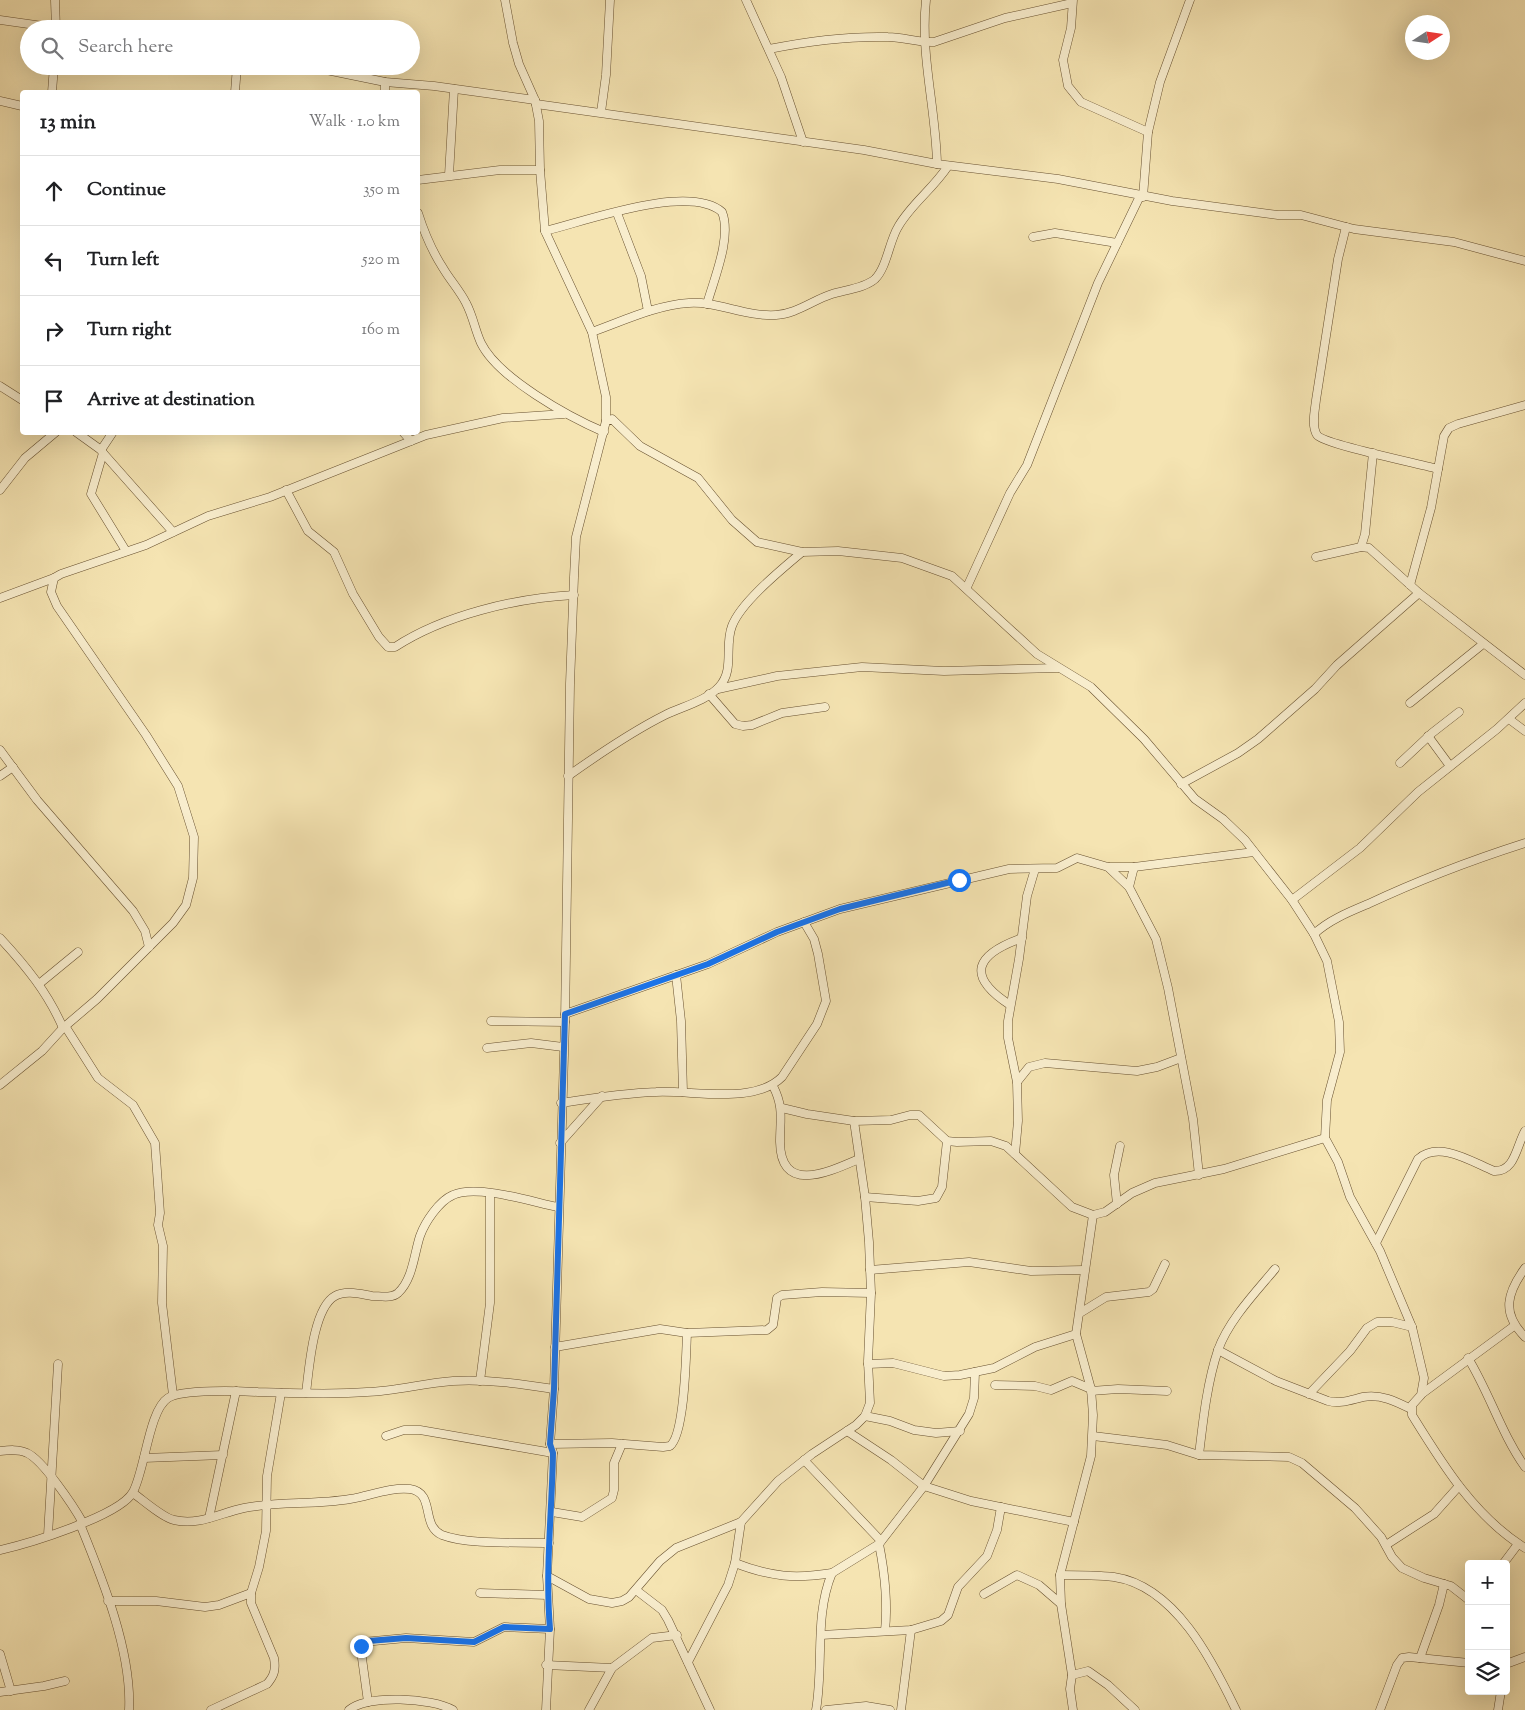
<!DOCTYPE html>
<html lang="en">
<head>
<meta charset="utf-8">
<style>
  body { margin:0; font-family:"Sorts Mill Goudy",serif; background:#f6f6f6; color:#202124 }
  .controls { position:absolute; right:15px; bottom:15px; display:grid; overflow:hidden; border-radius:5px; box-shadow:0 5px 20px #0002 }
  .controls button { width:45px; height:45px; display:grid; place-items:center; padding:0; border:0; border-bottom:1px solid #e0e0e0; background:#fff; color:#202124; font:25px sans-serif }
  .compass { position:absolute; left:1405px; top:15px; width:45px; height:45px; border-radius:50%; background:#fff; box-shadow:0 5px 20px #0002; rotate:78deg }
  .stop { position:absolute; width:15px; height:15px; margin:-11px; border:4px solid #1a73e8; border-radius:50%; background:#fff }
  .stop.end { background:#1a73e8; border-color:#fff; box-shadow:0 1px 5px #0008 }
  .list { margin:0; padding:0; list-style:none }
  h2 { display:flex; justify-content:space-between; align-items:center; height:65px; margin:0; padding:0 20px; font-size:21px }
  h2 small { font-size:16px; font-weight:400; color:#757577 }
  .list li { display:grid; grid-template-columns:32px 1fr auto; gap:15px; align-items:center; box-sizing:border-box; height:70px; padding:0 20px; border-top:1px solid #e0e0e0 }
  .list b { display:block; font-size:19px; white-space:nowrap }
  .list em { font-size:16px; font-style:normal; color:#757577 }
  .icon { flex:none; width:28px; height:28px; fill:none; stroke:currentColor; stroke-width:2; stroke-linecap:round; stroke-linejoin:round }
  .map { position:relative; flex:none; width:1525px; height:1710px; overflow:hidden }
  .search { position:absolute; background:#fff; box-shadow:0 5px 20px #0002; left:20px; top:20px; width:400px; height:55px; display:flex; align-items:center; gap:12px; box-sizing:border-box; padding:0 18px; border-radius:28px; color:#757577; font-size:19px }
  .panel { position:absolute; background:#fff; box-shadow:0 5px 20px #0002; left:20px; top:90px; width:400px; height:345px; border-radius:5px }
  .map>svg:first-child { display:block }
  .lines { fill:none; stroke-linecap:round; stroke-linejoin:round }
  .street-casing { stroke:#67502f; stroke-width:9 }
  .street { stroke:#f8edcd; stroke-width:8 }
  .route { stroke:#1a73e8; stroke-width:6 }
</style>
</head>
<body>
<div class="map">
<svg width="1525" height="1710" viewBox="0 0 1525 1710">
  <rect width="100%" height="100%" fill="#f5e4b2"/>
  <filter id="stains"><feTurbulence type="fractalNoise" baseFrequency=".004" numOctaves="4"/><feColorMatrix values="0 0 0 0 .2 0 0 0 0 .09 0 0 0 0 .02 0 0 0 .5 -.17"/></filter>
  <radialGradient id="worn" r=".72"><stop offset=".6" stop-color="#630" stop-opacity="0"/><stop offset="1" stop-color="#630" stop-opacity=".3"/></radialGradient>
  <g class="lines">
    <g class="street-casing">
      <g id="street">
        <polyline points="55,0 56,29"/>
        <polyline points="505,0 513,43 519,64 535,100 539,121 540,170 545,231 592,332 606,397 606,421 576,537 574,577 570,684 565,1022 554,1389 550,1444 553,1453 547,1576 550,1629 546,1710"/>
        <polyline points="746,0 781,77 803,142"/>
        <path d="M926,0C920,55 936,109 937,164"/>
        <polyline points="1073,0 1071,28 1063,60 1068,86 1081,102 1148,132"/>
        <polyline points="0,20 64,29"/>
        <path d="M769,49C808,41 848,36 888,37C904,37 919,43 934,42L1005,18L1072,3"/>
        <polyline points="307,66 385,82 434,86 535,100"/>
        <polyline points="52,92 54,66"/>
        <polyline points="235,92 237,66"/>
        <polyline points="385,92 385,82"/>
        <polyline points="0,101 22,106"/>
        <polyline points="536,104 864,150 937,164 1058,179 1172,201 1278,215 1301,215 1354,229 1454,242 1525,261"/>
        <polyline points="601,112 606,75 610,0"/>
        <polyline points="449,175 454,89"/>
        <polyline points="418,180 500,170 540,170"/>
        <polyline points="1143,197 1148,132 1160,82 1190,0"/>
        <path d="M418,213C424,232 432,251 443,268C450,280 460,291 466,303C473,316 475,330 481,343C498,378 569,417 604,432"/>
        <polyline points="617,213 641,276 648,311"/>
        <path d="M1346,227L1338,259L1316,400C1315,410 1311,426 1317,435C1323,444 1420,464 1438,469"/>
        <path d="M545,231C586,221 689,183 722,212C732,237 714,279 707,304"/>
        <polyline points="1033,237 1055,233 1117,243"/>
        <path d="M592,332C623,321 656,305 689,303C717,301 746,317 776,315C796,314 813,300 832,294C845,290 865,288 875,279C887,267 889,242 898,227C911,204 933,189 948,166"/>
        <polyline points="0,386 22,400"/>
        <path d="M606,421L612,419L640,446L698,478L732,520L757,542L802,552L838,551L902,558L952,576L1037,654L1091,687L1144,739L1195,799L1223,819L1245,840L1292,900L1314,934L1327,961L1339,1022L1340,1052L1327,1100L1325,1138L1338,1162L1350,1197L1380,1251L1412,1327L1424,1378L1421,1395L1412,1405V1415C1443,1465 1474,1516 1525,1548"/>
        <polyline points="76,432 101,450 113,432"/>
        <polyline points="403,432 411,441"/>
        <polyline points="101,450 103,453 91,494 126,551"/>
        <polyline points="103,453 173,532"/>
        <polyline points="0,490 25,458 56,432"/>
        <path d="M286,490L308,531L334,552L353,594L379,637L388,647H395C444,615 516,598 574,595"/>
        <polyline points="1361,547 1365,534 1373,453"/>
        <polyline points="1316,557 1361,547 1369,548 1419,593 1525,675"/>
        <polyline points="1410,585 1431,508 1444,436 1449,428 1458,424 1525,405"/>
        <polyline points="967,587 1010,493 1027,465 1098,283 1140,196"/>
        <polyline points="0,598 54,578"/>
        <polyline points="718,689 777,676 862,667 944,671 1058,668"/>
        <polyline points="709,694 735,724 743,726 752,725 782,713 825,707"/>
        <polyline points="1410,703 1483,644"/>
        <polyline points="1509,719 1525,731"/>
        <polyline points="1428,736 1450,766"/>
        <polyline points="0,750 37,800 133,911 145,931 149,947"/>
        <polyline points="1400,763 1432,733 1459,712"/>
        <polyline points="0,776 13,767"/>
        <path d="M568,776C599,754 631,732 665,715C681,707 706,701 719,687C735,670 724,646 732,626C741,602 782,569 802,552"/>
        <polyline points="1181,784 1238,753 1258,739 1315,689 1337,665 1419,593"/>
        <polyline points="1108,867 1129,887"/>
        <polyline points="1134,867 1129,887 1156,939 1168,988 1193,1119 1199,1175"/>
        <polyline points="1292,900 1360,848 1418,792 1497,729 1525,703"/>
        <path d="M1314,934C1329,920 1349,912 1368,904C1419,880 1472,860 1525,843"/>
        <path d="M0,938C26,966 48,993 63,1028"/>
        <polyline points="676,975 681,1021 683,1092"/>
        <polyline points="39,984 78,952"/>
        <path d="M1010,1005C964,975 977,954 1022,938"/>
        <polyline points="565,1014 708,964 777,932 840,909 1009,869 1057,868 1077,858 1108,867 1134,867 1254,852"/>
        <polyline points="491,1021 565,1022"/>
        <polyline points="65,1026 98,1078 133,1105 155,1143 160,1213 158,1225 163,1246 162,1303 173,1395"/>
        <polyline points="487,1048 531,1043 563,1047"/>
        <polyline points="1017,1082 1029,1067 1045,1063 1137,1071 1157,1067 1181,1058"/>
        <polyline points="0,1085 42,1051 63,1028 97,999 173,923 186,905 193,878 194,837 178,786 146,735 57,606 51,592 54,578 61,574 146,545 208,516 270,497 426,435 503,418 564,414"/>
        <path d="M773,1086C784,1107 780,1120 780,1142C781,1195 829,1172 859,1159"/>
        <path d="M561,1103C593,1098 624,1093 656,1092C693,1090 754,1105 782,1077L817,1024L826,1001L818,954L814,939L804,922"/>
        <polyline points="782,1108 807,1114 854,1121 891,1120 910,1115 919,1115 947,1141 957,1142 991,1141 1006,1146 1072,1207 1093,1215 1105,1212 1132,1193 1155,1183 1224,1169 1325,1138"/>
        <polyline points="560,1143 602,1096"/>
        <polyline points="1015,1154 1018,1121 1017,1082 1008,1038 1008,1021 1019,959 1027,896 1035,869"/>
        <polyline points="865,1197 918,1201 936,1198 942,1187 947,1141"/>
        <polyline points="1117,1204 1114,1175 1120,1146"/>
        <path d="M1376,1243L1418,1159C1439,1140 1472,1162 1494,1171C1515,1172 1516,1147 1525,1131"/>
        <path d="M1525,1268C1507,1293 1501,1313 1525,1337"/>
        <polyline points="870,1270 969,1262 1031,1271 1084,1270"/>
        <polyline points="1080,1313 1106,1297 1149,1292 1153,1289 1165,1264"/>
        <polyline points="555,1347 660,1329 687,1333 767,1330 773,1325 777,1298 782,1295 822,1292 871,1293"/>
        <path d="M1218,1350L1276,1381L1328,1401C1340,1404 1350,1400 1363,1397C1381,1394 1395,1401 1411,1409"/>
        <path d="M1468,1358C1490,1394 1501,1433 1525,1467"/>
        <polyline points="868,1364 893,1363 944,1376 960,1375 994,1368 1035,1347 1076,1334"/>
        <polyline points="480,1381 490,1303 490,1194"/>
        <polyline points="995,1385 1035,1386 1051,1390 1072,1381 1091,1389"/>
        <polyline points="1091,1391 1118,1389 1167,1391"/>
        <path d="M306,1393C309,1370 313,1308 335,1296C346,1290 360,1294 372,1296C380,1296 391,1299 398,1293C413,1279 414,1254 420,1236C425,1222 439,1201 453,1195C477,1184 532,1202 558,1207"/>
        <polyline points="1423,1393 1514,1326"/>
        <polyline points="1309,1394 1350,1351 1367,1328 1377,1322 1392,1322 1412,1327"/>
        <polyline points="865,1416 890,1421 914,1430 936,1433 960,1431"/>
        <polyline points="847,1431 891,1460 924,1486 971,1501 1074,1522"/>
        <polyline points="386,1436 404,1430 420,1430 553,1453"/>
        <polyline points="1093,1436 1167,1445 1199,1455 1289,1457 1302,1463 1355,1508 1381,1537 1392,1557 1402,1568 1424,1578 1451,1586 1469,1600"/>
        <path d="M550,1444L612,1443L663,1447L670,1446C685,1434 686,1354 687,1333"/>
        <path d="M0,1451C9,1450 19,1449 27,1453C43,1460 74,1507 83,1523"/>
        <path d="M1199,1455C1203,1421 1207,1383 1218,1350C1229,1320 1255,1293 1275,1269"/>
        <polyline points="144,1458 223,1455"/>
        <polyline points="804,1460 881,1541"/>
        <path d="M133,1493C143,1500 163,1518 174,1520C199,1526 220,1513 244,1508C279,1501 315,1505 350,1499C370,1496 389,1487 410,1489C436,1493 420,1525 442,1535C468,1545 520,1542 549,1543"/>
        <polyline points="552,1512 582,1517 612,1498 614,1490 614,1463 622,1444"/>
        <polyline points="209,1518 236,1391"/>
        <path d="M80,1524C102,1578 132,1651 129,1710"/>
        <polyline points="48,1535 58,1364"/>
        <path d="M879,1544C885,1574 888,1601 885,1631"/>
        <polyline points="1386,1545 1434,1514 1459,1486"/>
        <path d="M0,1550C27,1544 120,1516 133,1492C145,1470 149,1410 168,1398C182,1389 239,1391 258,1392C294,1393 331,1395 367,1392C396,1391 424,1383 453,1381C488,1379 521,1384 554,1389"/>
        <path d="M735,1563C771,1577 795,1579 832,1573"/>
        <polyline points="1503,1564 1518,1544"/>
        <path d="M1060,1575C1078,1575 1096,1575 1114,1577C1175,1586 1212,1660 1236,1710"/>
        <polyline points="547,1576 589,1599 612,1603 622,1601 629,1597 660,1561 676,1548 741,1522"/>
        <polyline points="636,1590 662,1610 668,1620 710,1710"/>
        <polyline points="480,1593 547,1595"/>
        <polyline points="984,1594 1017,1575 1039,1585 1061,1604"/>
        <polyline points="108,1601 156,1601 205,1607 219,1605 251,1593"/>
        <polyline points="821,1635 911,1630 941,1621 948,1615 958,1587 987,1556 997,1530 1001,1507"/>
        <polyline points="0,1654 11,1691"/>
        <polyline points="1420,1658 1439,1605 1444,1584"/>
        <polyline points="688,1662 728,1585 735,1563 741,1522 778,1481 812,1454 856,1425 865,1416 870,1403 868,1361 871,1293 869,1242 865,1197 854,1121"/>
        <polyline points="1506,1664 1525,1657"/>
        <polyline points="546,1665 612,1668"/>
        <polyline points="1072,1675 1088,1671 1108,1685 1135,1710"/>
        <polyline points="0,1692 44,1686 65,1681"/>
        <polyline points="368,1702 361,1651 363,1642 406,1638 474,1642 504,1627 550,1629"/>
        <path d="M211,1710L267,1684C274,1676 276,1670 274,1658L251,1603V1593L259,1567L266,1531L267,1476L281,1393"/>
        <path d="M349,1710C368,1694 432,1698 453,1710"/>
        <polyline points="589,1710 612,1668 652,1638 677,1635"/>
        <path d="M816,1710C824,1664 814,1616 832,1573L879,1544L924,1486L969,1414L974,1398L975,1372"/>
        <polyline points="826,1710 866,1706 890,1710"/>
        <polyline points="901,1710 911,1630"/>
        <polyline points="1073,1710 1070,1689 1072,1675 1061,1604 1060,1575 1091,1456 1093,1415 1091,1389 1076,1334 1093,1215"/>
        <polyline points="1380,1710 1397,1665 1402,1658 1409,1657 1469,1663"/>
        <polyline points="1498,1710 1501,1691"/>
      </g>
    </g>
    <use href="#street" class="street"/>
  </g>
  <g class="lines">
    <path class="route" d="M361,1646L363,1642L368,1641L406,1638L474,1642L504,1627L550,1629C545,1570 552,1512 553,1453L550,1444L554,1389L565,1014L708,964L777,932L840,909L959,880"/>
  </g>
  <rect width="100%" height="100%" filter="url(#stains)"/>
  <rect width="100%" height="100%" fill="url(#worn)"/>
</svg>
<div class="controls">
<button>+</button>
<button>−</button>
<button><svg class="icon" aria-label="layers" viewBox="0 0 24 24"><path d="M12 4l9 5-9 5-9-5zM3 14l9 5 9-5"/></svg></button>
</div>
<svg class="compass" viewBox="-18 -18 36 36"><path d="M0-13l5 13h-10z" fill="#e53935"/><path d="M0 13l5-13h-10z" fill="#757577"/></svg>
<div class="stop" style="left:959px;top:880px"></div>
<div class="stop end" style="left:361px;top:1646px"></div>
<div class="search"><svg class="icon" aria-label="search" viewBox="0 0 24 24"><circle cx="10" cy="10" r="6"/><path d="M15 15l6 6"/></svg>Search here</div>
<section class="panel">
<h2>13 min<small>Walk · 1.0 km</small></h2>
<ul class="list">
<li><svg class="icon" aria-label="ahead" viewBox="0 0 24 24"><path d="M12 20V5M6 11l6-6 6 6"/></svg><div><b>Continue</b></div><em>350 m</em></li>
<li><svg class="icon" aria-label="left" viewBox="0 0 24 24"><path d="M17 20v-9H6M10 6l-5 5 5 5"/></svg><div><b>Turn left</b></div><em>520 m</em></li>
<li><svg class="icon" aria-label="right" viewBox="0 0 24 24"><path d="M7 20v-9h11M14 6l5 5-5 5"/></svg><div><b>Turn right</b></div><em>160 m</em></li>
<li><svg class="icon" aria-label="arrive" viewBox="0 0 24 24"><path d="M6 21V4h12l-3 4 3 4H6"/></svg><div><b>Arrive at destination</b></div></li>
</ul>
</section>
</div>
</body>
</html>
